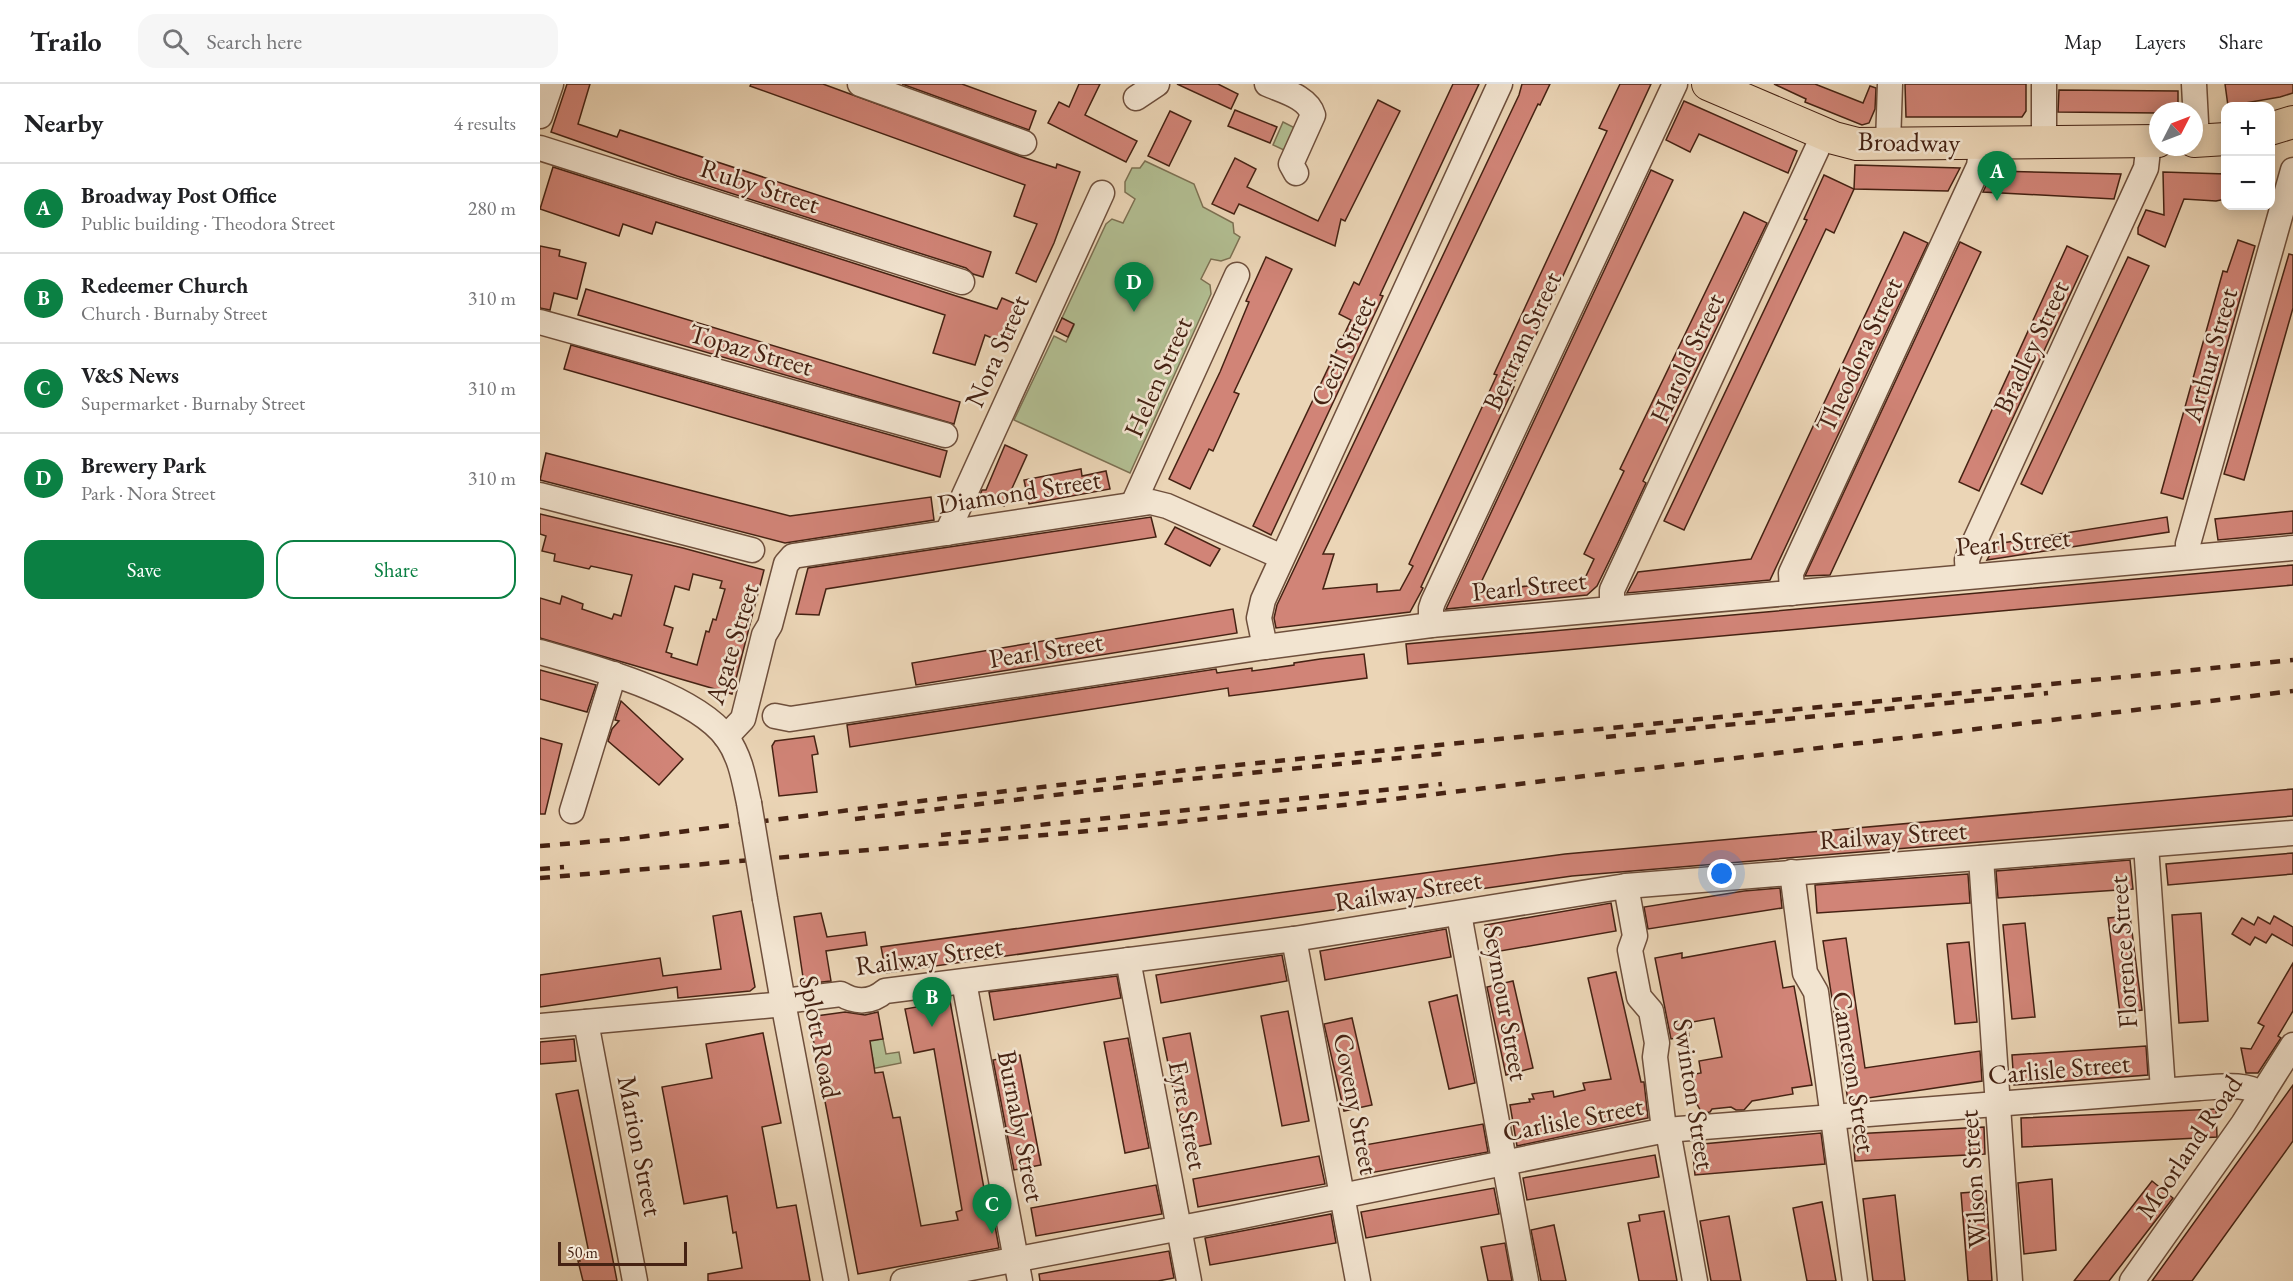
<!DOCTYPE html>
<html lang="en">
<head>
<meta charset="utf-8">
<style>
  body { margin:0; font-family:"EB Garamond",serif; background:#f6f6f6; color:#202124 }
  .controls { position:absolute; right:18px; top:18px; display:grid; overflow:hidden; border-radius:12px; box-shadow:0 3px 15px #0003 }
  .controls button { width:54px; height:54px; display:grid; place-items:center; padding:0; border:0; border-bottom:2px solid #e0e0e0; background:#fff; color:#202124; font:30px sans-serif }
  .compass { position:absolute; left:1609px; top:18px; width:54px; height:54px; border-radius:50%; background:#fff; box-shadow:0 3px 15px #0003; rotate:48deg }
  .scale { position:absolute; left:18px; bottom:15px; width:129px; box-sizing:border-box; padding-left:6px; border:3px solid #452213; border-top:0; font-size:16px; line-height:21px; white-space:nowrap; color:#452213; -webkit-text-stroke:4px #f2e4d0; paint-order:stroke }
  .you { position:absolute; left:1182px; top:790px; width:21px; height:21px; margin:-15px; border:4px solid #fff; border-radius:50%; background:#1a73e8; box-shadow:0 0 0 9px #1a73e833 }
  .badge { display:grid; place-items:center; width:39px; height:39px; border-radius:50%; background:#0b8043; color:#fff; font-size:20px; font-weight:700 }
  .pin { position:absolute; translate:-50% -50px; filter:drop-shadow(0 2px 3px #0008) }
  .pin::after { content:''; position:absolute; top:32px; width:21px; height:18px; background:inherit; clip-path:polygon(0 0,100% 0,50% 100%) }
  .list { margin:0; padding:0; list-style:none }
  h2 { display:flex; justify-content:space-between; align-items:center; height:78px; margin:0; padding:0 24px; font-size:26px }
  h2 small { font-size:20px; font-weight:400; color:#757577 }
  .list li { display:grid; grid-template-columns:39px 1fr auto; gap:18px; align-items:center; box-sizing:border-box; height:90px; padding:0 24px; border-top:2px solid #e0e0e0 }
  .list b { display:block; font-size:22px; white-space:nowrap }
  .list p { margin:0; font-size:20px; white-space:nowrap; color:#757577 }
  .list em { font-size:20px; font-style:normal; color:#757577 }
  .actions { display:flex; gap:12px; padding:18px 24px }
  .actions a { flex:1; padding:14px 0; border:2px solid #0b8043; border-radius:18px; text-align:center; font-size:21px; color:#0b8043 }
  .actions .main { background:#0b8043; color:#fff }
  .icon { flex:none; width:33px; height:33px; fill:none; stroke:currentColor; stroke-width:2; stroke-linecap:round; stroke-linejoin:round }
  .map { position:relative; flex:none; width:1753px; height:1197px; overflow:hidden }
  header { display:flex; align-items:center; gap:36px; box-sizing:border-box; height:84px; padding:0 30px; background:#fff; border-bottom:2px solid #e0e0e0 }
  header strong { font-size:28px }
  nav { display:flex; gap:33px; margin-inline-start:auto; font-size:21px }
  .search { width:420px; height:54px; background:#f6f6f6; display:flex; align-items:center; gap:15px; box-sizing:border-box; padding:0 21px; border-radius:18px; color:#757577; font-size:22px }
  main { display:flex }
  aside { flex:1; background:#fff }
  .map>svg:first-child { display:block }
  .green { fill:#b2be92; stroke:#7c7052; stroke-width:1.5 }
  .building { fill:#d18477; stroke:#452213; stroke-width:1.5; fill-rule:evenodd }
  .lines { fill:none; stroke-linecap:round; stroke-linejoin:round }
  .minor-casing { stroke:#6e4f3c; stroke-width:27 }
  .major-casing { stroke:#452213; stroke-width:34 }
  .minor { stroke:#f2e4d0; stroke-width:24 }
  .major { stroke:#ebd5b6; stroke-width:32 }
  .rail { stroke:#452213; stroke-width:4.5; stroke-dasharray:10 10; stroke-linecap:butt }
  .minor-bridge-casing { stroke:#6e4f3c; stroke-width:27; stroke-linecap:butt }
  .minor-bridge { stroke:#f2e4d0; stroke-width:24 }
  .labels { text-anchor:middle; stroke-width:5; stroke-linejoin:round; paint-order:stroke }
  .street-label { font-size:27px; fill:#452213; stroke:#f2e4d0 }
</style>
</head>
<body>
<header>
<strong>Trailo</strong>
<div class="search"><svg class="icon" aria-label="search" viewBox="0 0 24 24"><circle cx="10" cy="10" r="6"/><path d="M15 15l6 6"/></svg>Search here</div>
<nav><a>Map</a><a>Layers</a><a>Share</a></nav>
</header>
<main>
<aside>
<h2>Nearby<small>4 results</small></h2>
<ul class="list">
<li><span class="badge">A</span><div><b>Broadway Post Office</b><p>Public building · Theodora Street</p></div><em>280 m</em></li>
<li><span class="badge">B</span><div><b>Redeemer Church</b><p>Church · Burnaby Street</p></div><em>310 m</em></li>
<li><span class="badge">C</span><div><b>V&amp;S News</b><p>Supermarket · Burnaby Street</p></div><em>310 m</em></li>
<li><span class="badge">D</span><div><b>Brewery Park</b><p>Park · Nora Street</p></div><em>310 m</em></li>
</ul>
<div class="actions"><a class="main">Save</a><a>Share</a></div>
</aside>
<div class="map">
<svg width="1753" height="1197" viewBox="0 0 1753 1197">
  <rect width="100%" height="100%" fill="#ebd5b6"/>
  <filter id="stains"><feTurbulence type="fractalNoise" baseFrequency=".00333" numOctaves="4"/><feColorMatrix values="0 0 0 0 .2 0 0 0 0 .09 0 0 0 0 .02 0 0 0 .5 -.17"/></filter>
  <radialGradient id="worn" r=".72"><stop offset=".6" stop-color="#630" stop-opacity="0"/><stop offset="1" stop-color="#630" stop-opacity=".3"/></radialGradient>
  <g class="green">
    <polygon points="743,38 757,45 746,67 733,61"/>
    <polygon points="605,77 654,100 663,123 693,139 694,149 700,153 690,174 681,177 671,175 661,195 670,201 671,210 590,389 474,336 514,252 526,258 534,241 522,234 566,140 572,135 583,139 595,115 585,108 585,98 592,84 600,84"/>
    <polygon points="324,951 331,956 343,955 346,970 359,968 361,979 281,995 280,993 334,983 332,971 327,972"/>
  </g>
  <g class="building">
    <polygon points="27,0 50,0 38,40 77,53 80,46 451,168 443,193 433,190 426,184 137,92 11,48"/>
    <polygon points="211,0 283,0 479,72 516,84 517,80 540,88 514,159 496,198 476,189 497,140 474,132 485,101 210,2"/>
    <polygon points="362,0 422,0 496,27 489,46"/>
    <polygon points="539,0 560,0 545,31 597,57 586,78 508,39 519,18 529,23"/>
    <polygon points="637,0 678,0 698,10 691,25"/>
    <polygon points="913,0 939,0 840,211 843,212 731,451 713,442 811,236 799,230 814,198 819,201"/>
    <polygon points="982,0 1010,0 1000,21 998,20 783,470 794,470 783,505 837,500 837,508 860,506 873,482 869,480 957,291 954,290 1067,47 1059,44 1080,0 1111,0 972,303 974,303 881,503 883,504 870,528 736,544 734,534 737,521 979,11"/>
    <polygon points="1234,0 1275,0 1323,19 1330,2 1336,4 1335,25 1329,39 1322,41 1265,18 1266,15"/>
    <polygon points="1365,0 1486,0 1486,27 1482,33 1366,33"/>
    <polygon points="1685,0 1753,0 1753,9 1740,13 1688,22"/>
    <polygon points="1519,6 1638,7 1638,27 1618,27 1618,29 1518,28"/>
    <polygon points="838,16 860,27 805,137 801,135 795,162 699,120 694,130 672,120 695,74 716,85 707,103 778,137"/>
    <polygon points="1144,17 1257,67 1248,89 1159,50 1150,68 1126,56"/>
    <polygon points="695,26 737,43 730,59 688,42"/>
    <polygon points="630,27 651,37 629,82 608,72"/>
    <polygon points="1315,81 1420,84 1408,107 1314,105"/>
    <polygon points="13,83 457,225 462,214 483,223 466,260 445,251 435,281 393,269 405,231 116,138 112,150 83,140 79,152 0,125"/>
    <polygon points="1111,86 1133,96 936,509 1045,494 1054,475 1044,470 1084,387 1080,385 1204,128 1227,139 1103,397 1106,399 1077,461 1057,502 1047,511 906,525"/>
    <polygon points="1453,87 1581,90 1574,115 1443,108"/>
    <polygon points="1623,88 1686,90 1686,115 1676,117 1644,115 1625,163 1598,150 1598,144 1606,126 1624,131"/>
    <polygon points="1284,91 1314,105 1294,149 1286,145 1144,446 1124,437 1267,136 1264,135"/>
    <polygon points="1364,148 1388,159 1230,496 1087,509 1098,488 1211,475"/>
    <polygon points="1698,156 1715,162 1643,415 1621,409 1683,187 1687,188"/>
    <polygon points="1420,158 1441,168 1290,491 1265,492"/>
    <polygon points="0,162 20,166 19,172 46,179 37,215 14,209 10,226 0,224"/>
    <polygon points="1527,162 1548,172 1439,407 1419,398"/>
    <polygon points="1749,170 1753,171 1753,224 1704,396 1684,390"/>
    <polygon points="726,173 752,185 694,308 699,310 673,367 669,365 650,405 629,395 680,288 709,218 706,217"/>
    <polygon points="1588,173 1609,182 1502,410 1481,400"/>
    <polygon points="46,205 420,318 414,340 38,231"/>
    <polygon points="522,234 534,240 528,253 516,247"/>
    <polygon points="31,261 407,367 400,393 24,285"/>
    <polygon points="465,361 487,371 464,422 440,411 442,406 446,406"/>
    <polygon points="6,369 250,432 391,413 394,436 245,459 0,396"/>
    <polygon points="541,385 542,392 566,387 570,405 489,420 484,396"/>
    <polygon points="1753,427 1753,449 1678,456 1675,435"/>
    <path d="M0,430L143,464L224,486L192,610L0,554V514L20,520L22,512L43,520L42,525L72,535L74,530L81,532L92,491L51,482L49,485L14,477L15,470L2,467L6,452L0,450ZM153,490L182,497L180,504L185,505L176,536L173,535L169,548L166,547L157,581L131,573L132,570L126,568L133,544L124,541L135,502L149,506Z"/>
    <polygon points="611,433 616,453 286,505 279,531 256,530 268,484"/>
    <polygon points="1627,433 1629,448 1447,476 1456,460"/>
    <polygon points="635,443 680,465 670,482 625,460"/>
    <polygon points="1753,481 1753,501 868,580 866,560"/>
    <polygon points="693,525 697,549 376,601 372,579"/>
    <polygon points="824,570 827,594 689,612 688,604 310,663 307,641 676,585 677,589 712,584 712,587 754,581 754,579 780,575"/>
    <polygon points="0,586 56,601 47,628 0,615"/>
    <polygon points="81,617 143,675 119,701 68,657 72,645 79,637 75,636"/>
    <polygon points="274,652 278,670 272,671 277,708 239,712 232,662 235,657"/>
    <polygon points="0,654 22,660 5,730 0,730"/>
    <polygon points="1753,705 1753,732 1032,792 346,889 341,863 1025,770"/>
    <polygon points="1753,769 1753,790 1628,801 1626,780"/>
    <polygon points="1590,776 1593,805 1458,814 1456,787"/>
    <polygon points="1428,790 1430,819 1277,829 1275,801"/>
    <polygon points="1240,804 1242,824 1108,845 1104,823 1204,807"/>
    <polygon points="1071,819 1076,847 949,869 945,841"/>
    <polygon points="201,827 215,903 210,907 138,914 137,903 0,923 0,891 120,874 123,892 181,885 173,832"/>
    <polygon points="281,829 287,853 325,848 327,861 286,867 291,897 264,900 254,833"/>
    <polygon points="1661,829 1668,937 1639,939 1632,831"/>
    <polygon points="1590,832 1602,926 1580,929 1568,834"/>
    <polygon points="1734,832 1753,843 1753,862 1732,850 1726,859 1715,853 1710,861 1692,850 1702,834 1714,841 1718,833 1730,840"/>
    <polygon points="1485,839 1495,933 1472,935 1463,841"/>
    <polygon points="906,845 911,873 785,896 780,867"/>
    <polygon points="1306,854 1325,984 1440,967 1442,997 1308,1017 1283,857"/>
    <polygon points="1235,857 1243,904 1254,902 1272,1001 1252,1004 1253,1010 1212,1017 1204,1026 1196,1026 1191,1023 1172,1025 1170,1028 1162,1029 1154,1015 1150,991 1161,989 1159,977 1182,973 1174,934 1147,939 1149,952 1131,955 1115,874 1142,869 1142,874"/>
    <polygon points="1429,858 1437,938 1415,940 1407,860"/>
    <polygon points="742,871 747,897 621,919 616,891"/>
    <polygon points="1753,879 1753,927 1738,952 1741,954 1718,989 1706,989 1701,964 1711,965 1724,942 1718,939"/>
    <polygon points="1076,888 1101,998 1104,998 1108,1034 977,1062 970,1021 990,1018 989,1015 994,1015 992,1010 1013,1007 1014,1013 1045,1006 1043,999 1071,995 1048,894"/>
    <polygon points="577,892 581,914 454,936 449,908"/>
    <polygon points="973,897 993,984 966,991 947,903"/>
    <polygon points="917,911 935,999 909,1005 889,918"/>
    <polygon points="410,917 447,1121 451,1120 459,1164 318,1190 270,939 276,932 305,928 325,931 338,928 343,955 330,957 335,989 343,988 353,1034 360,1033 381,1142 418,1136 416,1128 422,1126 394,965 374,969 365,925"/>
    <polygon points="748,927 769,1037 742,1042 721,932"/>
    <polygon points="812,934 832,1021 804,1027 784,940"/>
    <polygon points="223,949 241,1039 222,1043 237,1124 256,1121 270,1197 168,1197 168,1190 202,1184 196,1148 193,1149 187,1112 144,1120 122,1003 172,994 166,960"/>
    <polygon points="650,949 671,1060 645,1065 623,954"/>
    <polygon points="588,954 609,1064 585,1069 564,958"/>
    <polygon points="34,955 36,977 0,980 0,958"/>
    <polygon points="1606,962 1608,991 1474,1001 1472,971"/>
    <polygon points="480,971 501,1081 474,1086 453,976"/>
    <polygon points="1753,1001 1753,1057 1652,1197 1612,1197"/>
    <polygon points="38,1006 71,1166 77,1197 43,1197 38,1177 40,1177 39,1172 49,1169 16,1010"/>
    <polygon points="1676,1025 1677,1053 1482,1063 1481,1034"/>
    <polygon points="943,1040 948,1068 824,1090 819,1062"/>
    <polygon points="1444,1043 1445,1070 1315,1077 1313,1050"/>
    <polygon points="1281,1049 1285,1080 1155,1091 1152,1061"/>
    <polygon points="1115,1071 1119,1093 987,1116 983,1094"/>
    <polygon points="779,1072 785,1100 658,1123 653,1095"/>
    <polygon points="1512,1095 1516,1166 1484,1170 1478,1099"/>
    <polygon points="1612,1097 1633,1114 1569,1197 1534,1197"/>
    <polygon points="616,1101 622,1130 496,1152 491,1124"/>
    <polygon points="954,1104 959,1130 826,1154 821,1128"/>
    <polygon points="1446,1107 1452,1197 1428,1197 1421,1109"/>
    <polygon points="1355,1111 1365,1197 1333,1197 1323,1115"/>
    <polygon points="1282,1118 1296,1197 1267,1197 1253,1124"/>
    <polygon points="1124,1127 1137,1197 1099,1197 1088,1139 1100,1137 1099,1131"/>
    <polygon points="791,1130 796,1159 670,1181 665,1154"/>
    <polygon points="1189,1132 1201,1197 1171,1197 1160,1137"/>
    <polygon points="1014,1141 1026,1197 1001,1197 991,1146"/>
    <polygon points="965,1159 972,1197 948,1197 941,1163"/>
    <polygon points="629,1167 634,1194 618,1197 500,1197 499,1190"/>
  </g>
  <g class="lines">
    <g class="minor-casing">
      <g id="minor">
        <polyline points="320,0 484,59"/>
        <path d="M727,0C743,7 768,13 773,31L751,80L756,89"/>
        <polyline points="1504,0 1504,58"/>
        <polyline points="1654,0 1657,57"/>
        <polyline points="596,14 617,0"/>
        <polyline points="0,32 11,0"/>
        <polyline points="1348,60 1350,0"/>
        <polyline points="0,64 422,198"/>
        <polyline points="0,238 405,351"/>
        <polyline points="0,411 212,466"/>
        <polyline points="593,420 697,191"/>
        <polyline points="407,449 562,109"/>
        <polyline points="1649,473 1648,460 1753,86"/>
        <polyline points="1428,492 1427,476 1429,470 1606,84 1609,57"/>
        <polyline points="1252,509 1251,489 1439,82 1442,59"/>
        <polyline points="1072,524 1072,506 1284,50"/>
        <polyline points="891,541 891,524 893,518 1135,0"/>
        <polyline points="725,563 719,534 723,516 960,0"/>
        <path d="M0,568C52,583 155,610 187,654C201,674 204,696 209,719"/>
        <polyline points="235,632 250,635 725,563 891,541 1753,464"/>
        <polyline points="186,653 203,635 224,551 230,541 246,480 253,472 611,418 627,422 742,473"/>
        <polyline points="32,727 74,590"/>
        <polyline points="1606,761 1623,1006"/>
        <polyline points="1441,774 1470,1197"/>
        <polyline points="1252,788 1265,889 1276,908 1315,1197"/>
        <polyline points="1086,802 1095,852 1090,866 1099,913 1111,927 1117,959 1115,973 1123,1037 1130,1058 1155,1197"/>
        <polyline points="225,815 243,918 296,1197"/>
        <polyline points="919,830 986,1197"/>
        <polyline points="754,855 818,1197"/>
        <polyline points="588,876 649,1197"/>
        <polyline points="424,898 480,1197"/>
        <polyline points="46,938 95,1197"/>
        <path d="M0,942L234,921L252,916L301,910C316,919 331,919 345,907L754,855L1086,802L1753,749"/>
        <path d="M363,1197L693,1134L1126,1046L1659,1004C1680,1003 1704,998 1722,1010"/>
        <polyline points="1592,1197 1703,1040 1753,961"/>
      </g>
    </g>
    <g class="major-casing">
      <g id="major">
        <polyline points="1168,0 1294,54 1317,60 1618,57"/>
        <polyline points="1730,45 1753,38"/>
        <polyline points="1654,57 1686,55"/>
      </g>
    </g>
    <use href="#minor" class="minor"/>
    <use href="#major" class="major"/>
    <g class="rail">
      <polyline points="1066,653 1508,609"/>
      <polyline points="315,735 631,697 908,669"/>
      <polyline points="401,751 902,700"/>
      <polyline points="0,762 84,755 373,718 648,686 1753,576"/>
      <polyline points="0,785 24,783"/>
      <polyline points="0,794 528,749 804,721 1753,607"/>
    </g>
    <g class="minor-bridge-casing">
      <polyline id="minor-bridge" points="209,719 225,815"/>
    </g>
    <use href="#minor-bridge" class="minor-bridge"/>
  </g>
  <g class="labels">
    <g class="street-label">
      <text transform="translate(1369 58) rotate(1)" y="9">Broadway</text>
      <text transform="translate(220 102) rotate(18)" y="9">Ruby Street</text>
      <text transform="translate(982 257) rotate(-65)" y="9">Bertram Street</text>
      <text transform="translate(1491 263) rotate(-65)" y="9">Bradley Street</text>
      <text transform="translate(211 266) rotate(16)" y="9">Topaz Street</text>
      <text transform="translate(457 267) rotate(-66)" y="9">Nora Street</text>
      <text transform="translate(803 267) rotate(-65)" y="9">Cecil Street</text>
      <text transform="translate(1319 271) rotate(-65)" y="9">Theodora Street</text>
      <text transform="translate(1670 271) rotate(-74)" y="9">Arthur Street</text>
      <text transform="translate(1147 274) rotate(-65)" y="9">Harold Street</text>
      <text transform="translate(618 293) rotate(-66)" y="9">Helen Street</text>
      <text transform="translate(479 408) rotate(-9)" y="9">Diamond Street</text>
      <text transform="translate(1473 458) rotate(-5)" y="9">Pearl Street</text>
      <text transform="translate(989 502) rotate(-6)" y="9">Pearl Street</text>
      <text transform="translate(192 560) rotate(-73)" y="9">Agate Street</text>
      <text transform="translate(506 566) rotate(-9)" y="9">Pearl Street</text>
      <text transform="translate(1353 751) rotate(-4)" y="9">Railway Street</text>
      <text transform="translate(868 807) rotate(-9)" y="9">Railway Street</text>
      <text transform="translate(1583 868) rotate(-94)" y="9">Florence Street</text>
      <text transform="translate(389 872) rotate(-8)" y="9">Railway Street</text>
      <text transform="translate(966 919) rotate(80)" y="9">Seymour Street</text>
      <text transform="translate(280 953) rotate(79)" y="9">Splott Road</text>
      <text transform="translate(1519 985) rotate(-5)" y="9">Carlisle Street</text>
      <text transform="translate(1314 988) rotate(81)" y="9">Cameron Street</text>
      <text transform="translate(1154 1010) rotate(81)" y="9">Swinton Street</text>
      <text transform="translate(816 1020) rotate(79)" y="9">Coveny Street</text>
      <text transform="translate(648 1031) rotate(79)" y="9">Eyre Street</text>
      <text transform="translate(1033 1035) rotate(-11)" y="9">Carlisle Street</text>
      <text transform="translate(481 1042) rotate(79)" y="9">Burnaby Street</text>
      <text transform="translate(100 1062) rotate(79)" y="9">Marion Street</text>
      <text transform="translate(1649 1063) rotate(-56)" y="9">Moorland Road</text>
      <text transform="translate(1433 1095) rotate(-94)" y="9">Wilson Street</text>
    </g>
  </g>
  <rect width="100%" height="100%" filter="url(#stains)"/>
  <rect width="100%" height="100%" fill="url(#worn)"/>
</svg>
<div class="controls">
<button>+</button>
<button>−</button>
</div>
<svg class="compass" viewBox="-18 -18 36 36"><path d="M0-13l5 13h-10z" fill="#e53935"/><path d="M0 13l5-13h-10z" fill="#757577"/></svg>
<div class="scale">50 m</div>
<div class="you"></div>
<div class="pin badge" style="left:1457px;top:117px">A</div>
<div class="pin badge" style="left:392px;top:943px">B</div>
<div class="pin badge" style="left:452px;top:1150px">C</div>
<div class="pin badge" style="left:594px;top:228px">D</div>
</div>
</main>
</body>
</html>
